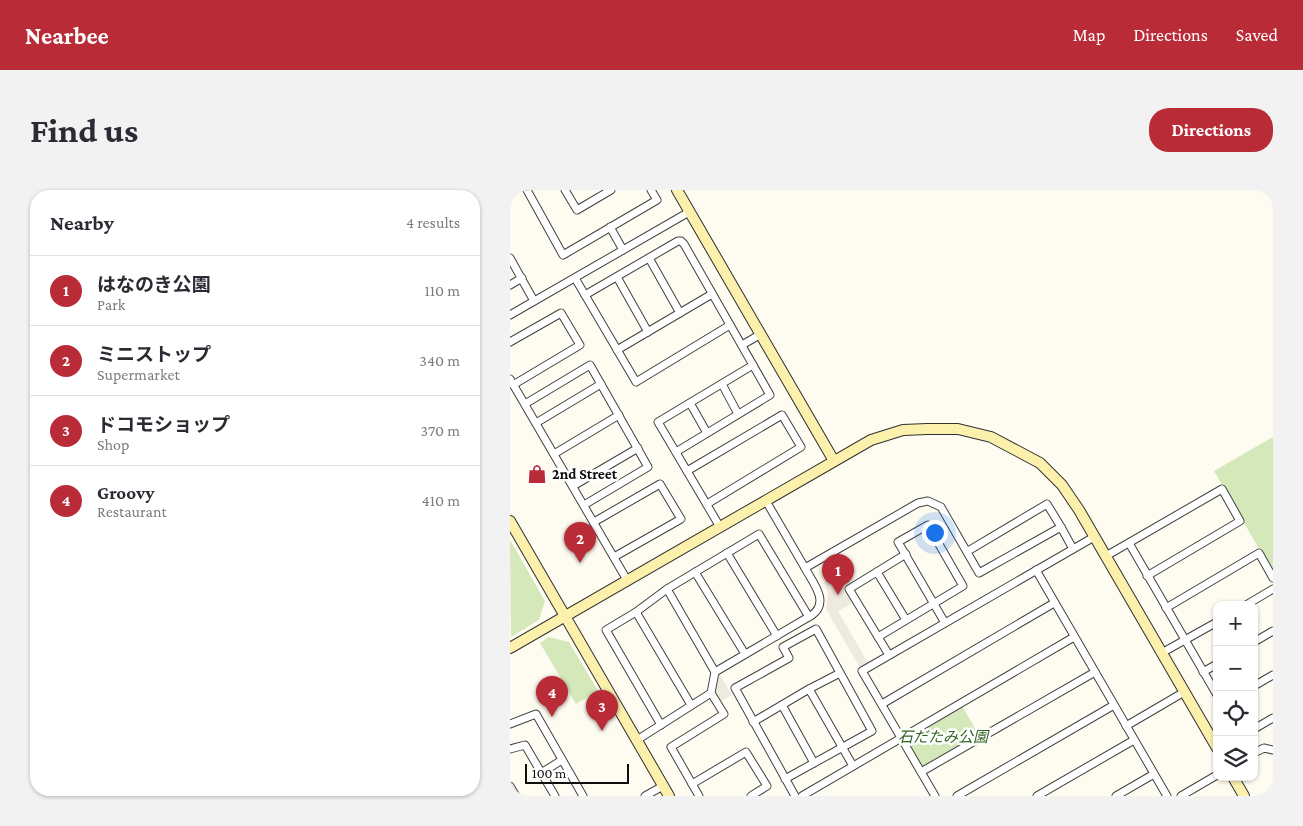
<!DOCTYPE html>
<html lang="en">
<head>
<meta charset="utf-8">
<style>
  body { margin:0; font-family:"Crimson Pro","Noto Sans JP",serif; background:#f2f2f3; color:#2b2b33 }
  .controls { position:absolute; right:15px; bottom:15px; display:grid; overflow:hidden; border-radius:10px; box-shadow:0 1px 4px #0004 }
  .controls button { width:45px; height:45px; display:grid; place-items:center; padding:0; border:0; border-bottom:1px solid #e1e1e2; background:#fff; color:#2b2b33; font:25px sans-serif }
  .scale { position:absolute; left:15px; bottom:12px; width:104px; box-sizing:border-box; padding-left:5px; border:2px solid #0e0e0e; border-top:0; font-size:14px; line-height:18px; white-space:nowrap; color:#0e0e0e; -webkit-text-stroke:4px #fff; paint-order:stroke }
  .you { position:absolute; left:424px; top:342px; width:18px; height:18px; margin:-12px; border:4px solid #fff; border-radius:50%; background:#1a73e8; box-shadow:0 0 0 8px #1a73e833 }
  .badge { display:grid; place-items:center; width:32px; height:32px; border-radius:50%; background:#ba2b38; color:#fff; font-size:16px; font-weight:700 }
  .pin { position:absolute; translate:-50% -41px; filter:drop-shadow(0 1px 2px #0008) }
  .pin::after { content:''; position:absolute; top:26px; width:18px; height:15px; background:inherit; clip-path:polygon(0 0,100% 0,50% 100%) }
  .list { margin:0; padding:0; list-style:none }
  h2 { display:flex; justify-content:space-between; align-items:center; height:65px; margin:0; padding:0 20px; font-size:21px }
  h2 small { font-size:16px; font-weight:400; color:#7c7c81 }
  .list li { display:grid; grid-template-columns:32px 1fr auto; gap:15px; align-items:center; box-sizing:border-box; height:70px; padding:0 20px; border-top:1px solid #e1e1e2 }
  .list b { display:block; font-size:19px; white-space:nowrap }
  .list p { margin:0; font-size:16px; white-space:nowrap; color:#7c7c81 }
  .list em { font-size:16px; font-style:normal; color:#7c7c81 }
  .icon { flex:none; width:28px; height:28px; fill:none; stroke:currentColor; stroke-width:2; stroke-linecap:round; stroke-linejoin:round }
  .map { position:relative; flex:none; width:763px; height:606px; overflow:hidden; border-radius:20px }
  header { display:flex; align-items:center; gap:30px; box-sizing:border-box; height:70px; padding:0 25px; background:#ba2b38; color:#fff }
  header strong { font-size:24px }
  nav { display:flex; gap:28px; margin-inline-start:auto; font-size:18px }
  .intro { display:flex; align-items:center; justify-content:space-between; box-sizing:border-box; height:120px; padding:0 30px }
  h1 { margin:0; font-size:35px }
  .button { padding:12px 22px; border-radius:20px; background:#ba2b38; color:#fff; font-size:18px; font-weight:700 }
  main { display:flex; gap:30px; padding:0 30px }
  aside { flex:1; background:#fff; border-radius:20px; box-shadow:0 1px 4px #0004 }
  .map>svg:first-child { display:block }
  .green { fill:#d4e8ba }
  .plaza { fill:#eeeadf }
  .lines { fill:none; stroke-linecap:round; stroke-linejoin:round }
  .street-casing { stroke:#414141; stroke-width:9 }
  .secondary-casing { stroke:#303030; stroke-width:12 }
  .street { stroke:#fff; stroke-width:7 }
  .secondary { stroke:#fcf0ad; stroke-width:10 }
  .labels { text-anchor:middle; stroke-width:5; stroke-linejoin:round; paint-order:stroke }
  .poi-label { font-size:15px; font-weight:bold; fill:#0e0e0e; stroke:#fff; text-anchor:start }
  .park-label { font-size:15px; font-style:italic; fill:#316420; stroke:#fff }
</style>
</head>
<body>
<header>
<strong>Nearbee</strong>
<nav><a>Map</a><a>Directions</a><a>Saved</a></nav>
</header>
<div class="intro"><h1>Find us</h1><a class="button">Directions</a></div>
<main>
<aside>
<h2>Nearby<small>4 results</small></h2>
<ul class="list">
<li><span class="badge">1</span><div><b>はなのき公園</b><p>Park</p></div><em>110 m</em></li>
<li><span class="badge">2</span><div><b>ミニストップ</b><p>Supermarket</p></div><em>340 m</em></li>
<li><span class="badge">3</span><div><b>ドコモショップ</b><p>Shop</p></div><em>370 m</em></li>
<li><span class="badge">4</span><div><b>Groovy</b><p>Restaurant</p></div><em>410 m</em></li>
</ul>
</aside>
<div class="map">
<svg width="763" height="606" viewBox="0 0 763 606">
  <rect width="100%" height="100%" fill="#fefbf0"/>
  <g class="green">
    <polygon points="763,247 763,383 704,281"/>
    <polygon points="0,350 35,411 29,430 1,447"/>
    <polygon points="39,447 59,452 88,501 66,514 30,453"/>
    <polygon points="452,516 469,545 415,578 411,577 395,551 396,549"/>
  </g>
  <g class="plaza">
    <polygon points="325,385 344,412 328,421 358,473 350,478 316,419 318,403 314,392"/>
    <polygon points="209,483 222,505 210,512 204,500 205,489"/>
  </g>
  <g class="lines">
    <g class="street-casing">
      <g id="street">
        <polyline points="17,0 53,65 147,10 141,0"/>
        <polyline points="55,0 67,20 101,0"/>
        <polyline points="100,37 113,60"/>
        <polyline points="0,68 24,111"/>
        <polyline points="139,68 170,123"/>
        <polyline points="107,87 138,142"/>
        <polyline points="65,88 126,192 220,135"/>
        <polyline points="0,95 12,88"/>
        <polyline points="75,105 168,51 171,51 174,54 260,205 166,262"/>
        <polyline points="0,125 179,22"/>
        <polyline points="0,152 51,123 70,155 3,195"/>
        <polyline points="232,155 251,144"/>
        <polyline points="107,160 202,104"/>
        <polyline points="0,189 117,390"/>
        <polyline points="212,194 228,224"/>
        <polyline points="180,213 197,243"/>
        <polyline points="15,214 80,175 138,277 74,315"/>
        <polyline points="26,233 91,194"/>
        <polyline points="44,264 109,225"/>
        <polyline points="177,281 272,225 291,257 197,314"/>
        <polyline points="63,296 128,258"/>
        <polyline points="256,311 295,378"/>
        <polyline points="84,332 150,294 171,329 104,367"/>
        <polyline points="210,337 148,232 243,175"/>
        <polyline points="619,353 707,505"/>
        <polyline points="458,361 537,314 551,337"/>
        <polyline points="217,363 267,446"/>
        <polyline points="596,366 712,299 730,331 637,386"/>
        <polyline points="526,380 657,606"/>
        <polyline points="185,382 235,464"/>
        <polyline points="367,382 396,430"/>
        <polyline points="157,399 249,344 299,427"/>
        <polyline points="736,415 763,399"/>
        <polyline points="656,418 749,363 763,388"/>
        <polyline points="126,422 181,515"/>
        <polyline points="368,447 453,396 418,335 388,352 435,433"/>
        <polyline points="744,452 763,441"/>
        <polyline points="657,460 707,432"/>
        <polyline points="379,465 339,399 396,364"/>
        <polyline points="693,482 707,474"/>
        <polyline points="744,496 763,485"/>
        <polyline points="299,499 330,483"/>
        <polyline points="372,514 544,413"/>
        <polyline points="272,515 304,573"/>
        <polyline points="243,532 299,499 343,576"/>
        <polyline points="0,534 26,524 73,606"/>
        <polyline points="151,535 96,440 126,422 157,399 205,482"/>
        <polyline points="616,536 669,505"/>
        <polyline points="744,539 763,528"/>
        <polyline points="127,550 201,503"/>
        <polyline points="0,559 15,555 45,606"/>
        <polyline points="744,563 754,558 763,560"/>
        <polyline points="411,582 585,482"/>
        <polyline points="31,583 52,570"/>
        <polyline points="275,589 362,541 306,439 273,457 279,468 225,498 285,606"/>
        <polyline points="182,594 236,562 257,596 241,606"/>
        <polyline points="0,596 6,606"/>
        <polyline points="135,606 153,596"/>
        <path d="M189,606L161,557L214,524L201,503L205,482L302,425C320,412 303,393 295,378L408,313L418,311L431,317L469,383L551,337L563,359"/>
        <polyline points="292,606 564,447"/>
        <polyline points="425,606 352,481 584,347"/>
        <polyline points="447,606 604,515"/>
        <polyline points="527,606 624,550"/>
        <polyline points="606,606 644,584"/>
        <polyline points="671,606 707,585"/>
      </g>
    </g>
    <g class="secondary-casing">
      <g id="secondary">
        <polyline points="167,0 324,271"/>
        <polyline points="0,331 159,606"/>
        <polyline points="0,458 361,250 393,240 417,239 448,239 481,247 530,273 552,295 569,320 707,558"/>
        <polyline points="723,587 734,606"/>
      </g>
    </g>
    <use href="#street" class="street"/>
    <use href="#secondary" class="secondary"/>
  </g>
  <defs>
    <g id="shop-bare" transform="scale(1.5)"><path d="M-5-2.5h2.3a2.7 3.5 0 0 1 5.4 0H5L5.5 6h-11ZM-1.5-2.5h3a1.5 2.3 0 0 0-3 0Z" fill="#ba2b38" stroke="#fff" stroke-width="2.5" paint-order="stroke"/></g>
  </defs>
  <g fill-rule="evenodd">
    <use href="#shop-bare" x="27" y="284"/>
  </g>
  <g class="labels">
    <g class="poi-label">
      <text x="42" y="289">2nd Street</text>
    </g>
    <g class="park-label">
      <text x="433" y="552">石だたみ公園</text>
    </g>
  </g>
</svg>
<div class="controls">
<button>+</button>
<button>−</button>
<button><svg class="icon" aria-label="locate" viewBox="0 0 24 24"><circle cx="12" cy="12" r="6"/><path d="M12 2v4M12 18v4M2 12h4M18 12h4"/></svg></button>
<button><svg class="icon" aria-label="layers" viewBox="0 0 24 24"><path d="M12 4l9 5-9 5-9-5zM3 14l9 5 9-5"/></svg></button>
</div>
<div class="scale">100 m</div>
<div class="you"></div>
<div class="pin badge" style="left:328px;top:405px">1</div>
<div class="pin badge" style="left:70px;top:373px">2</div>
<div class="pin badge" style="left:92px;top:541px">3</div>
<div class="pin badge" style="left:42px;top:527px">4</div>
</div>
</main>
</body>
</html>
